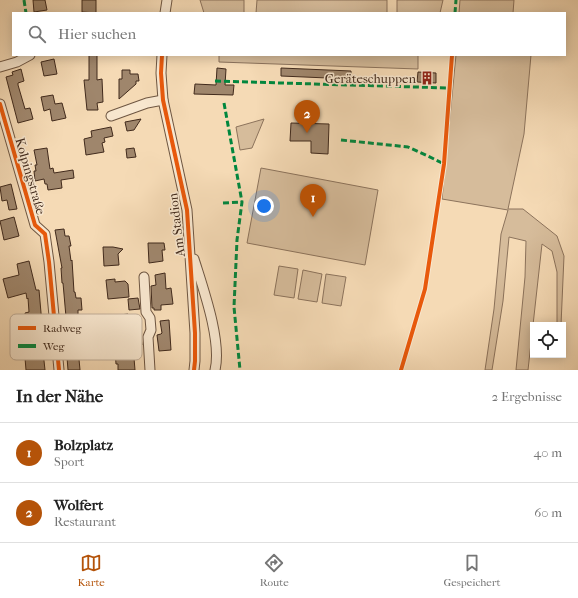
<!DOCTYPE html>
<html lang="de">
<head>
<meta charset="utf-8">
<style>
  body { margin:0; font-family:"IM FELL French Canon",serif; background:#f2f2f2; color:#222 }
  .controls { position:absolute; right:12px; bottom:12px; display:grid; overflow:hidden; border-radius:0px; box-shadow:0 2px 10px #0003 }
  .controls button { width:36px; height:36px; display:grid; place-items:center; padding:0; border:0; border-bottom:1px solid #e0e0e0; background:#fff; color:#222; font:20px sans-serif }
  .you { position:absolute; left:264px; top:206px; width:14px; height:14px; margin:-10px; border:3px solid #fff; border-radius:50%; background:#1a73e8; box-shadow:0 0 0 6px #1a73e833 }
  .badge { display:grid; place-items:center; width:26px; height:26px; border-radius:50%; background:#b45309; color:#fff; font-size:13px; font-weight:700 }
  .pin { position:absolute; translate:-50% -33px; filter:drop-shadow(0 1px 2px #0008) }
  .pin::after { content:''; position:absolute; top:21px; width:14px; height:12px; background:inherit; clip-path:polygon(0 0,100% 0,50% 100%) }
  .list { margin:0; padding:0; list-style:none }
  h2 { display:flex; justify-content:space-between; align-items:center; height:52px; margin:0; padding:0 16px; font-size:17px }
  h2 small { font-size:13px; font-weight:400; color:#767676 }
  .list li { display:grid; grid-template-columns:26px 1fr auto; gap:12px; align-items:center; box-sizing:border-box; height:60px; padding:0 16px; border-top:1px solid #e0e0e0 }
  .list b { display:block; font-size:15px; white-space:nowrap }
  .list p { margin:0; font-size:13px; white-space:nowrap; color:#767676 }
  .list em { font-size:13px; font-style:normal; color:#767676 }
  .icon { flex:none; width:22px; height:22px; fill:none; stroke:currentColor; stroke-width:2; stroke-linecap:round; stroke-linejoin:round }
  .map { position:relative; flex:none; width:578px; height:370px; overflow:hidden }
  .search { position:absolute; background:#fff; box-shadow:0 2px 10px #0003; left:12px; right:12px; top:12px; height:44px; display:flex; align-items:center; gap:10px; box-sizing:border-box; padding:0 14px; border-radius:0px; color:#767676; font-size:15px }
  .sheet { height:172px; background:#fff }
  nav { display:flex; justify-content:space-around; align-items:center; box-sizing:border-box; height:56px; border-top:1px solid #e0e0e0; background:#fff; font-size:11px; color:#767676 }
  nav a { display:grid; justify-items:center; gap:2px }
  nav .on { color:#b45309 }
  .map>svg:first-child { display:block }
  .green { fill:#d6bc9b; stroke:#8c735c }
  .building { fill:#9f866c; stroke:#412a1c }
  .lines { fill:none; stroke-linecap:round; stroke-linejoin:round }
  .minor-casing { stroke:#6e5642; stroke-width:11 }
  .minor { stroke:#f8e7cf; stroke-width:9 }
  .quiet { stroke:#00873e; stroke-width:3; stroke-dasharray:6 3; stroke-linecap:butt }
  .cycleway-casing { stroke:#f8e7cf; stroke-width:6 }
  .cycleway { stroke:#e8590c; stroke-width:4 }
  .labels { text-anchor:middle; stroke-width:3; stroke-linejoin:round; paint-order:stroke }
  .poi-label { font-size:13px; fill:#412a1c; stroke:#f8e7cf; text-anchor:end }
  .street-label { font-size:13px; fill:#412a1c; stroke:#f8e7cf }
  .key { fill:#f8e7cf; stroke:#c1ae99; stroke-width:1 }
  .key-label { font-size:11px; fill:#412a1c }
</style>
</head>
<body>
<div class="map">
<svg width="578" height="370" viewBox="0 0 578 370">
  <rect width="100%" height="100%" fill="#f5dab5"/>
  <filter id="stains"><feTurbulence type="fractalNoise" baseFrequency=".005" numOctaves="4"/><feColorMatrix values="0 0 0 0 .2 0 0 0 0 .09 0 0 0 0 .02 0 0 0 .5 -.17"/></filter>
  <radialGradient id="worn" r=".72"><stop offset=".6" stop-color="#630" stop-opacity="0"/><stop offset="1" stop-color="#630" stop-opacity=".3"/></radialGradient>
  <g class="green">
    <polygon points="200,0 244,0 244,13 204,13"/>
    <polygon points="257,0 387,0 387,13 256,13"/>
    <polygon points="397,0 443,0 440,13 397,13"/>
    <polygon points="460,0 514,0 513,13 459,13"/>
    <polygon points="219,55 418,55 418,69 219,62"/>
    <polygon points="456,55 531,55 524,134 508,209 523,209 557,236 564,256 561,325 557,325 557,272 552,251 542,244 528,370 516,370 525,277 526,241 509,237 503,301 492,370 485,370 494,309 501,234 508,210 442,199"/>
    <polygon points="264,119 252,148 240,150 236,127"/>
    <polygon points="261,168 378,190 365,265 247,243"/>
    <polygon points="279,266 298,269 294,298 274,295"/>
    <polygon points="303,270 322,274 317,302 298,299"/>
    <polygon points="326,274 346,277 341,306 322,303"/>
  </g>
  <g class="building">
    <polygon points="33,0 45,0 47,10 34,12"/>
    <polygon points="82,0 96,0 96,13 82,12"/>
    <polygon points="89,55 97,55 97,80 102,79 103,102 97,103 98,110 87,110 84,80 89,80"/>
    <polygon points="54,59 57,74 44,76 41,62"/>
    <polygon points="217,68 226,69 225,85 234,85 233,95 194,94 195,84 216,85"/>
    <polygon points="281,68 351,71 351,79 281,76"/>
    <polygon points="21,69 24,81 18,83 18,85 25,109 30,108 33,119 18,123 6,77 13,75 12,72"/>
    <polygon points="122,70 130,70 130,74 138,74 139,81 136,81 136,84 119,99 119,79 122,79"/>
    <polygon points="418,72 436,73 436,83 417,82"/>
    <polygon points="53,95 55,104 62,103 66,118 52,121 50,109 44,111 41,97"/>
    <polygon points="141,119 134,130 127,131 125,122"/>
    <polygon points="291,123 329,124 328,154 311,153 311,141 290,141"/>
    <polygon points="111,127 113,136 104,138 105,142 102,143 104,152 86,155 84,139 92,137 91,131"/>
    <polygon points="47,148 50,169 53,168 54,173 73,170 74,178 61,180 62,188 48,190 47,184 45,184 44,179 35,181 34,171 36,171 35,165 37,165 34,150"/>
    <polygon points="134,148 136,157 127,158 126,149"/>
    <polygon points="11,184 17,209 9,210 7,200 2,201 0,187"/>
    <polygon points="14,217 19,236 4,240 0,221"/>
    <polygon points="64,229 65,236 69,236 71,246 69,246 71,261 72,260 74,292 75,292 76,298 81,298 82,310 78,310 78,316 75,316 80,370 68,370 65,332 69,331 68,317 66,317 63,283 62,283 61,268 62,268 55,230"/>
    <polygon points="148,243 164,243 165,250 162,250 163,261 149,263"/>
    <polygon points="103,247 113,247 123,249 118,254 119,265 104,266"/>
    <polygon points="29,261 36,290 39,290 42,324 40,324 45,370 26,370 23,334 27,333 25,313 29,312 28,298 27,299 26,293 8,298 3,279 19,275 17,264"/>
    <polygon points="165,273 166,289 171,288 173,304 161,305 161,310 154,310 154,308 152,308 151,286 156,285 155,275"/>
    <polygon points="115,279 115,282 125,281 128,284 129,297 108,299 106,280"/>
    <polygon points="138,298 140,309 129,310 128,299"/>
    <polygon points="128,314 130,338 141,337 142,345 133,346 135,370 118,370 118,364 116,364 114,336 113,337 111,316"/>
    <polygon points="169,320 171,350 159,351 157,335 161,334 162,333 160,321"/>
  </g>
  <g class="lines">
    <g class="minor-casing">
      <g id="minor">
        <polyline points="165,13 167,0"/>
        <polyline points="162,55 161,73 163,100 187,210 195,333 195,361 194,370"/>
        <polyline points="0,67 17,62 30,55"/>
        <polyline points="0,104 35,225 45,234 49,262 59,370"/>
        <polyline points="111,116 147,103 163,100"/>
        <path d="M194,259C203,288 222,341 215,370"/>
        <polyline points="144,277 146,312 150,318 151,330 148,337 150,370"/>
      </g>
    </g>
    <use href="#minor" class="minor"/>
    <g class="quiet">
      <polyline points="24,0 26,13"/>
      <polyline points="455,13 456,0"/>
      <polyline points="215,81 449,88"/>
      <polyline points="224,103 242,202 237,240 234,307 240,370"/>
      <polyline points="341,140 408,147 428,156 444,164"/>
      <polyline points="223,203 242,202"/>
    </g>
    <g class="cycleway-casing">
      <g id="cycleway">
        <polyline points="162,55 161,73 163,100 187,210 195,333 195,361 194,370"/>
        <polyline points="0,104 35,225 45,234 49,262 59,370"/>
        <polyline points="401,370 425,289 444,164 452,55"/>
      </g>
    </g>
    <use href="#cycleway" class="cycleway"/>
  </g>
  <defs>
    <g id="building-bare" transform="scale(1.08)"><path d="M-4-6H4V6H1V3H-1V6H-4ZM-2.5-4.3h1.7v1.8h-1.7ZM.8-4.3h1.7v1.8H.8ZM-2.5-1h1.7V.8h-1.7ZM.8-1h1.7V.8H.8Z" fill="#8f2418" stroke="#f8e7cf" stroke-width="2.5" paint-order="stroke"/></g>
  </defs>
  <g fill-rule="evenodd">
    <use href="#building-bare" x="427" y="78"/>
  </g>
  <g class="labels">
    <g class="poi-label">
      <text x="416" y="83">Geräteschuppen</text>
    </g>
    <g class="street-label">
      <text transform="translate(31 176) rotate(74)" y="5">Kolpingstraße</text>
      <text transform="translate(176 225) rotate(-97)" y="5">Am Stadion</text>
    </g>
  </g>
  <rect x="10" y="314" width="132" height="46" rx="6" class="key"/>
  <rect x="18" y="326" width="18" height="4" fill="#e8590c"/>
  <rect x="18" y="344" width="18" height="4" fill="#00873e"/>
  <g class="key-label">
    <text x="43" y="332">Radweg</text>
    <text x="43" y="350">Weg</text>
  </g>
  <rect width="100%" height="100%" filter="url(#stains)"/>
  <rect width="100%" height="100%" fill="url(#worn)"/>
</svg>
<div class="controls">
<button><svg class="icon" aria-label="locate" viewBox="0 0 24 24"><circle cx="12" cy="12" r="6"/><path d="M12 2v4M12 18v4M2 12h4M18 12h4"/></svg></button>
</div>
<div class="you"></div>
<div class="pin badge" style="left:313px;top:217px">1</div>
<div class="pin badge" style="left:307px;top:133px">2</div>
<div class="search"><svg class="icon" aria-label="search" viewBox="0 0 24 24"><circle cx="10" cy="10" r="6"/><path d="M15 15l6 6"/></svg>Hier suchen</div>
</div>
<section class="sheet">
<h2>In der Nähe<small>2 Ergebnisse</small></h2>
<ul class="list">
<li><span class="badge">1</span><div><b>Bolzplatz</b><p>Sport</p></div><em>40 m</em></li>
<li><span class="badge">2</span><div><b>Wolfert</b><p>Restaurant</p></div><em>60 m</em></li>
</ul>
</section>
<nav>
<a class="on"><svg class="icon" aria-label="map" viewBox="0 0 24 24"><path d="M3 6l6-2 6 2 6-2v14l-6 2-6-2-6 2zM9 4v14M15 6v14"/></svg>Karte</a>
<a><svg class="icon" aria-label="directions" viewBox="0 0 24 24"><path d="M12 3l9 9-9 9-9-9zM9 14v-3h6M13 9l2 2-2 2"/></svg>Route</a>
<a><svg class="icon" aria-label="saved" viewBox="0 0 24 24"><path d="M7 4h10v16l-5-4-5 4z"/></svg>Gespeichert</a>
</nav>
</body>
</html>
